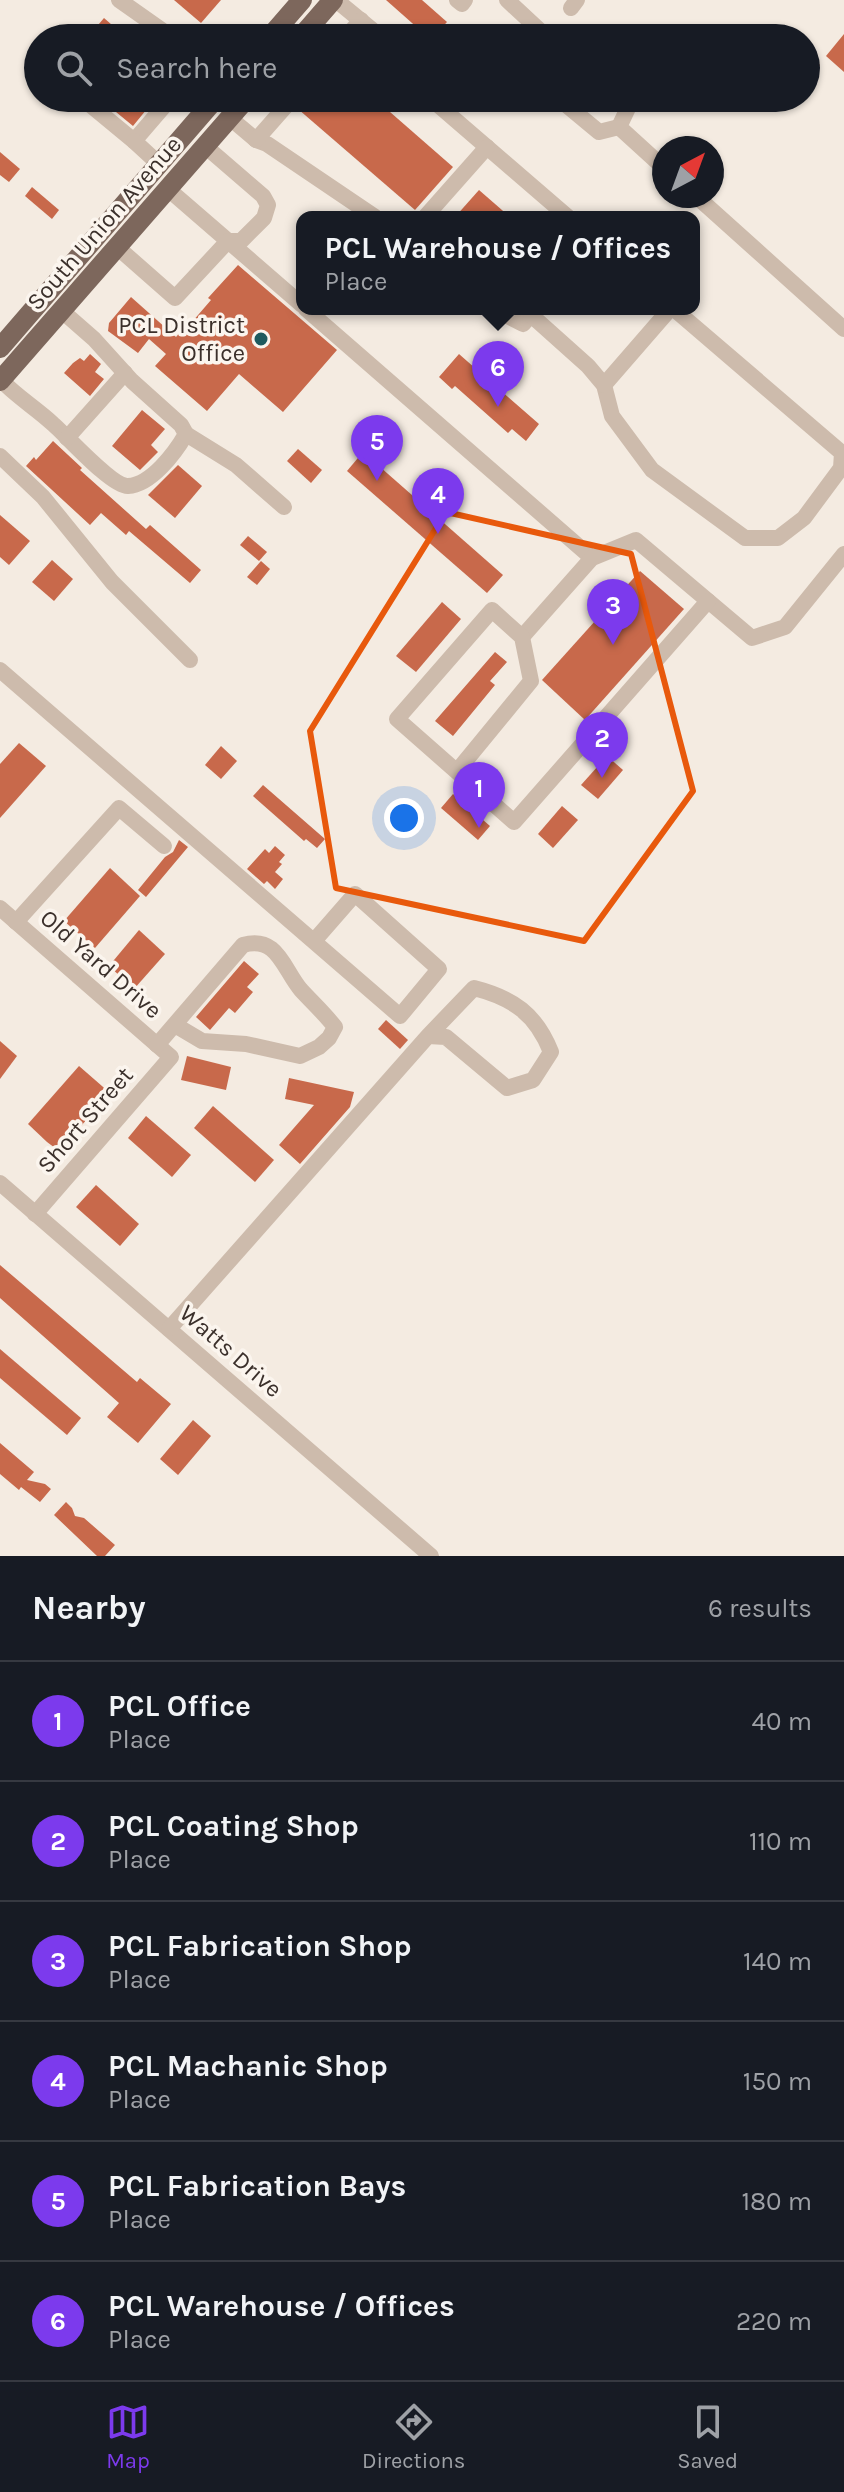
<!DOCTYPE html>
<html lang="en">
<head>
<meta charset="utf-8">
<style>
  body { margin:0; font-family:Karla,sans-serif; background:#242831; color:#f1f3f6 }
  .compass { position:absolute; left:652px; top:136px; width:72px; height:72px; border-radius:50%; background:#171b24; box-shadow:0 2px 6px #0004; rotate:41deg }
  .you { position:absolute; left:404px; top:818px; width:28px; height:28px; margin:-20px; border:6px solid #fff; border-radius:50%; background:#1a73e8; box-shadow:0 0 0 12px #1a73e833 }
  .badge { display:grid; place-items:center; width:52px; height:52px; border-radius:50%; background:#7c3aed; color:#fff; font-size:26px; font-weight:700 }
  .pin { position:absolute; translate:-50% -66px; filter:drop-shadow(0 2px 4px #0008) }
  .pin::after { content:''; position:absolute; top:42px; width:28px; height:24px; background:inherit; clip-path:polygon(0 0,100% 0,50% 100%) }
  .popup { position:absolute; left:296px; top:211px; width:404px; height:104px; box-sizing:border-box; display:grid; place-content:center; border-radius:16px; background:#171b24; filter:drop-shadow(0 2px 6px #0005); font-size:26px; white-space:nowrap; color:#9ea1a6 }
  .popup b { font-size:30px; color:#f1f3f6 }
  .popup::after { content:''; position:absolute; left:50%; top:100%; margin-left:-16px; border:16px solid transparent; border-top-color:#171b24 }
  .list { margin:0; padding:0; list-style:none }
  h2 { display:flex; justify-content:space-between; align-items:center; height:104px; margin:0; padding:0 32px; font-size:34px }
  h2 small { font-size:26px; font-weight:400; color:#9ea1a6 }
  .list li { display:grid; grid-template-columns:52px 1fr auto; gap:24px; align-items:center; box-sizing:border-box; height:120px; padding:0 32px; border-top:2px solid #363941 }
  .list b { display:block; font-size:30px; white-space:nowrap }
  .list p { margin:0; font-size:26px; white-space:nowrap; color:#9ea1a6 }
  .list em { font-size:26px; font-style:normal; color:#9ea1a6 }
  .icon { flex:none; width:44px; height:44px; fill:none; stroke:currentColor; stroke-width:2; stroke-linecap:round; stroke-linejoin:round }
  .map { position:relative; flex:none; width:844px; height:1556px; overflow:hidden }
  .search { position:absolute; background:#171b24; box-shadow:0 2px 6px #0004; left:24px; right:24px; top:24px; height:88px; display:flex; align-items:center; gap:20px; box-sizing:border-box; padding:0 28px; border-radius:44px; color:#9ea1a6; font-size:30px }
  .sheet { height:824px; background:#171b24 }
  nav { display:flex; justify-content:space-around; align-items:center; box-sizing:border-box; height:112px; border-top:2px solid #363941; background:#171b24; font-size:22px; color:#9ea1a6 }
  nav a { display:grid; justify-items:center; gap:4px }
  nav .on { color:#7c3aed }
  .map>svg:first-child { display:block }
  .building { fill:#c8694b }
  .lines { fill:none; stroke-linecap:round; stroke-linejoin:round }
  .minor { stroke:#cdbbac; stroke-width:16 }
  .major { stroke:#7d675c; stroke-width:20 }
  .marked { fill:none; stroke:#e8590c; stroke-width:6; stroke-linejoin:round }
  .poi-dot { fill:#1f5a5e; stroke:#fbf5ee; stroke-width:3 }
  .labels { text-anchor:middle; stroke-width:7; stroke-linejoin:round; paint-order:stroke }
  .street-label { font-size:24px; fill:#3b302b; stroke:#fbf5ee }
  .poi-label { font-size:24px; fill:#3b302b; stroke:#fbf5ee; text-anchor:end }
</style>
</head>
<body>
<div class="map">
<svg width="844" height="1556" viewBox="0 0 844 1556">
  <rect width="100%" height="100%" fill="#f4ebe1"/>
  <g class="building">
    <polygon points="174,0 221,0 201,23"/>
    <polygon points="386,0 422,0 447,22 432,38 429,38"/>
    <polygon points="104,18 127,38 87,38"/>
    <polygon points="844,34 844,72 826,56"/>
    <polygon points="806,52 820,65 806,81"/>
    <polygon points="108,98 153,98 149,103 151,104 133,126 116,112 119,107"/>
    <polygon points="304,98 374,98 453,167 415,210 298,109"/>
    <polygon points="0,152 20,169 9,182 0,175"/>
    <polygon points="32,187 59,210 52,219 25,196"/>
    <polygon points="479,190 510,217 455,217"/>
    <polygon points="238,265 337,350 283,412 239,374 207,411 155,366 166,354 149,339 138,353 108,331 109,323 131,297 176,337 190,321 192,322 211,300 208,298"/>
    <polygon points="90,354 101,364 95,372 104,379 90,396 64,373 73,363 80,358 84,361"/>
    <polygon points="459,354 539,424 526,441 512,429 508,433 455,386 452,389 439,377"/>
    <polygon points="142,410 165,429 151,445 158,452 140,470 112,446"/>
    <polygon points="53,441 82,468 80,470 146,529 150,525 201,570 190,583 129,531 126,535 101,513 90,525 26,466 34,457 36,460"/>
    <polygon points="298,449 322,470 311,483 287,461"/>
    <polygon points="363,452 503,575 487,593 347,471"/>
    <polygon points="178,465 202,486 175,518 148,495"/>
    <polygon points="0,515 30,541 9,565 0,557"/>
    <polygon points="248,536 267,552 259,561 240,545"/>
    <polygon points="52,560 73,579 54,601 32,582"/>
    <polygon points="261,561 270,569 257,585 247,577"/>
    <polygon points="640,571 684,609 585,720 542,680"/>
    <polygon points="442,602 461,619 416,672 396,656"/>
    <polygon points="495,652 507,662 490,681 495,685 453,736 435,721"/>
    <polygon points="19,743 46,766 0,818 0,764"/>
    <polygon points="221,746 237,761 221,779 205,765"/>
    <polygon points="607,756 623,770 598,799 581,785"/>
    <polygon points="263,785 325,839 317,848 306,839 304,841 253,796"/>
    <polygon points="453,794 490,826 478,840 441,808"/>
    <polygon points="562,806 578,820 553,848 538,834"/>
    <polygon points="179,840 188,847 146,897 138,890 165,857 173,852"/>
    <polygon points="275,846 285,855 279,862 282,864 275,872 283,879 275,889 267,881 264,884 247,869 265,849 269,853"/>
    <polygon points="110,868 140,896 95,948 64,921"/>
    <polygon points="139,930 165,954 134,989 109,966"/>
    <polygon points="244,961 259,974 247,987 253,992 235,1013 229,1008 210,1030 196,1017"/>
    <polygon points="386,1020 408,1040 400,1049 378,1029"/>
    <polygon points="0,1041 17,1056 0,1079"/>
    <polygon points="187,1056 231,1067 226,1090 181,1080"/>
    <polygon points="79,1066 110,1093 59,1151 47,1142 28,1124"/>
    <polygon points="289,1078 354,1092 350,1107 300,1164 279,1145 314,1105 285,1099"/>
    <polygon points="213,1106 274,1160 255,1182 194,1128"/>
    <polygon points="146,1116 191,1155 172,1177 128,1138"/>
    <polygon points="96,1185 139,1224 120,1246 76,1207"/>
    <polygon points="0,1265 137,1382 140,1378 171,1404 138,1443 107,1417 119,1403 0,1298"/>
    <polygon points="0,1349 81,1418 67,1435 0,1378"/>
    <polygon points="193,1420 211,1436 178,1475 160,1459"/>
    <polygon points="0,1443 34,1472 27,1480 45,1484 51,1489 40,1502 21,1487 19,1490 0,1474"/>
    <polygon points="66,1502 72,1508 75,1516 84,1518 115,1545 105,1556 97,1556 54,1515"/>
  </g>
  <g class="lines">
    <g class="minor">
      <polyline points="119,0 173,38"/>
      <polyline points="336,0 382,38"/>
      <polyline points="457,0 462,4 465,0"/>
      <polyline points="507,0 548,38"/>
      <polyline points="571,8 577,0"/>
      <polyline points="345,38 361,20"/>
      <polyline points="82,98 134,141 171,98"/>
      <polyline points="190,98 205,111"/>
      <polyline points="430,98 568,217"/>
      <polyline points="558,98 599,132 619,127"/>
      <polyline points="616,98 628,108 619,127 664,168"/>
      <polyline points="230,118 256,140 267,144 375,217"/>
      <polyline points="256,140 293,98"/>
      <polyline points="134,141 159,164"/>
      <polyline points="168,189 302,305"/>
      <polyline points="696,196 844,329"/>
      <polyline points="425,217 487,147"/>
      <polyline points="117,247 175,298 228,241 241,241 264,218 268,205 263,196 205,146"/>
      <polyline points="306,309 592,558"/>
      <polyline points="494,309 523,324 536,309"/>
      <polyline points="531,315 588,366 604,385 612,416 652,470 745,538 778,538 804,518 841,468 842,453 674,309"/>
      <path d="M1,380C17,397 36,408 53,424C66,435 112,487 128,486C151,485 175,453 186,434L181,425L132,381L94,339L62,311"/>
      <polyline points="604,385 670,309"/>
      <polyline points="186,434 236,465 284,507"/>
      <polyline points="67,438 125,373"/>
      <polyline points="0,456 43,497 112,582 190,660"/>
      <polyline points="522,637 592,558 636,540 752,638 785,627 844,554"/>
      <polyline points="0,670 400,1016 439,969 355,894 314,941"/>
      <polyline points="458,770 531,681 522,637 492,610 397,719 514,822 708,601"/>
      <polyline points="0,908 171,1057 35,1214"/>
      <polyline points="16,922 119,808 164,846"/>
      <path d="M157,1045L243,945C278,935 283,969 301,990C313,1003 324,1013 335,1027L329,1038L319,1047L300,1056L246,1044L202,1041L175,1025"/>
      <polyline points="0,1183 431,1556"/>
      <path d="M169,1329L428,1036L474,988C513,998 536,1014 551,1052L533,1080L507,1088L446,1037L428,1036"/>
    </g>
    <g class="major">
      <polyline points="269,38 302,0"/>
      <polyline points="300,38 333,0"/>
      <polyline points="0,348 216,98"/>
      <polyline points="0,381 247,98"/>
    </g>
  </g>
  <path class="marked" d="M446,512L631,554L693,791L584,941L336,888L310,731Z"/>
  <circle class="poi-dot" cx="261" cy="339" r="8"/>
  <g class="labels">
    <g class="street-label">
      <text transform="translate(104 223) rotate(-49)" y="8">South Union Avenue</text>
      <text transform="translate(101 964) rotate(41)" y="8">Old Yard Drive</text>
      <text transform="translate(85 1120) rotate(-49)" y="8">Short Street</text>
      <text transform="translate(231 1351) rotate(41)" y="8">Watts Drive</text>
    </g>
    <g class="poi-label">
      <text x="245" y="333">PCL District<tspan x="245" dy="28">Office</tspan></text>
    </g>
  </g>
</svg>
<svg class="compass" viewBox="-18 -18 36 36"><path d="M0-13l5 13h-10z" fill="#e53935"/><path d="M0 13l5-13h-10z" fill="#9ea1a6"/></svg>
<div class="you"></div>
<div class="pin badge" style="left:479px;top:828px">1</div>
<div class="pin badge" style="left:602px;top:778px">2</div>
<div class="pin badge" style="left:613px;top:645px">3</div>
<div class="pin badge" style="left:438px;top:534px">4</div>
<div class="pin badge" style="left:377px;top:481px">5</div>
<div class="pin badge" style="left:498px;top:407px">6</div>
<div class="popup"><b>PCL Warehouse / Offices</b>Place</div>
<div class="search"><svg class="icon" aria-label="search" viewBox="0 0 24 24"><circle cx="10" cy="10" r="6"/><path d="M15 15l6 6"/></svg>Search here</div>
</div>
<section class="sheet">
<h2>Nearby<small>6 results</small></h2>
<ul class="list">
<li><span class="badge">1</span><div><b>PCL Office</b><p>Place</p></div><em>40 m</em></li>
<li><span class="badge">2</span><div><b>PCL Coating Shop</b><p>Place</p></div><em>110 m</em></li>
<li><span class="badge">3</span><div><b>PCL Fabrication Shop</b><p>Place</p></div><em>140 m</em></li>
<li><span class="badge">4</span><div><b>PCL Machanic Shop</b><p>Place</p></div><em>150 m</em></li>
<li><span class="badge">5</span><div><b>PCL Fabrication Bays</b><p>Place</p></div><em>180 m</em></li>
<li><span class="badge">6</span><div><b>PCL Warehouse / Offices</b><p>Place</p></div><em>220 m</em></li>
</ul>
</section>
<nav>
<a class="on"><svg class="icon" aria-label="map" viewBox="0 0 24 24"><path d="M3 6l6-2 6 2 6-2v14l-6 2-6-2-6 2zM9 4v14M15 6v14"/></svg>Map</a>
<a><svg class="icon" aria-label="directions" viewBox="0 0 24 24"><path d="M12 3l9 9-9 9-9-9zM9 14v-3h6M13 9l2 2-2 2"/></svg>Directions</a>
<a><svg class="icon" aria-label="saved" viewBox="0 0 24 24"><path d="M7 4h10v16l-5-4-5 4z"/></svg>Saved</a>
</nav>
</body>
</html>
